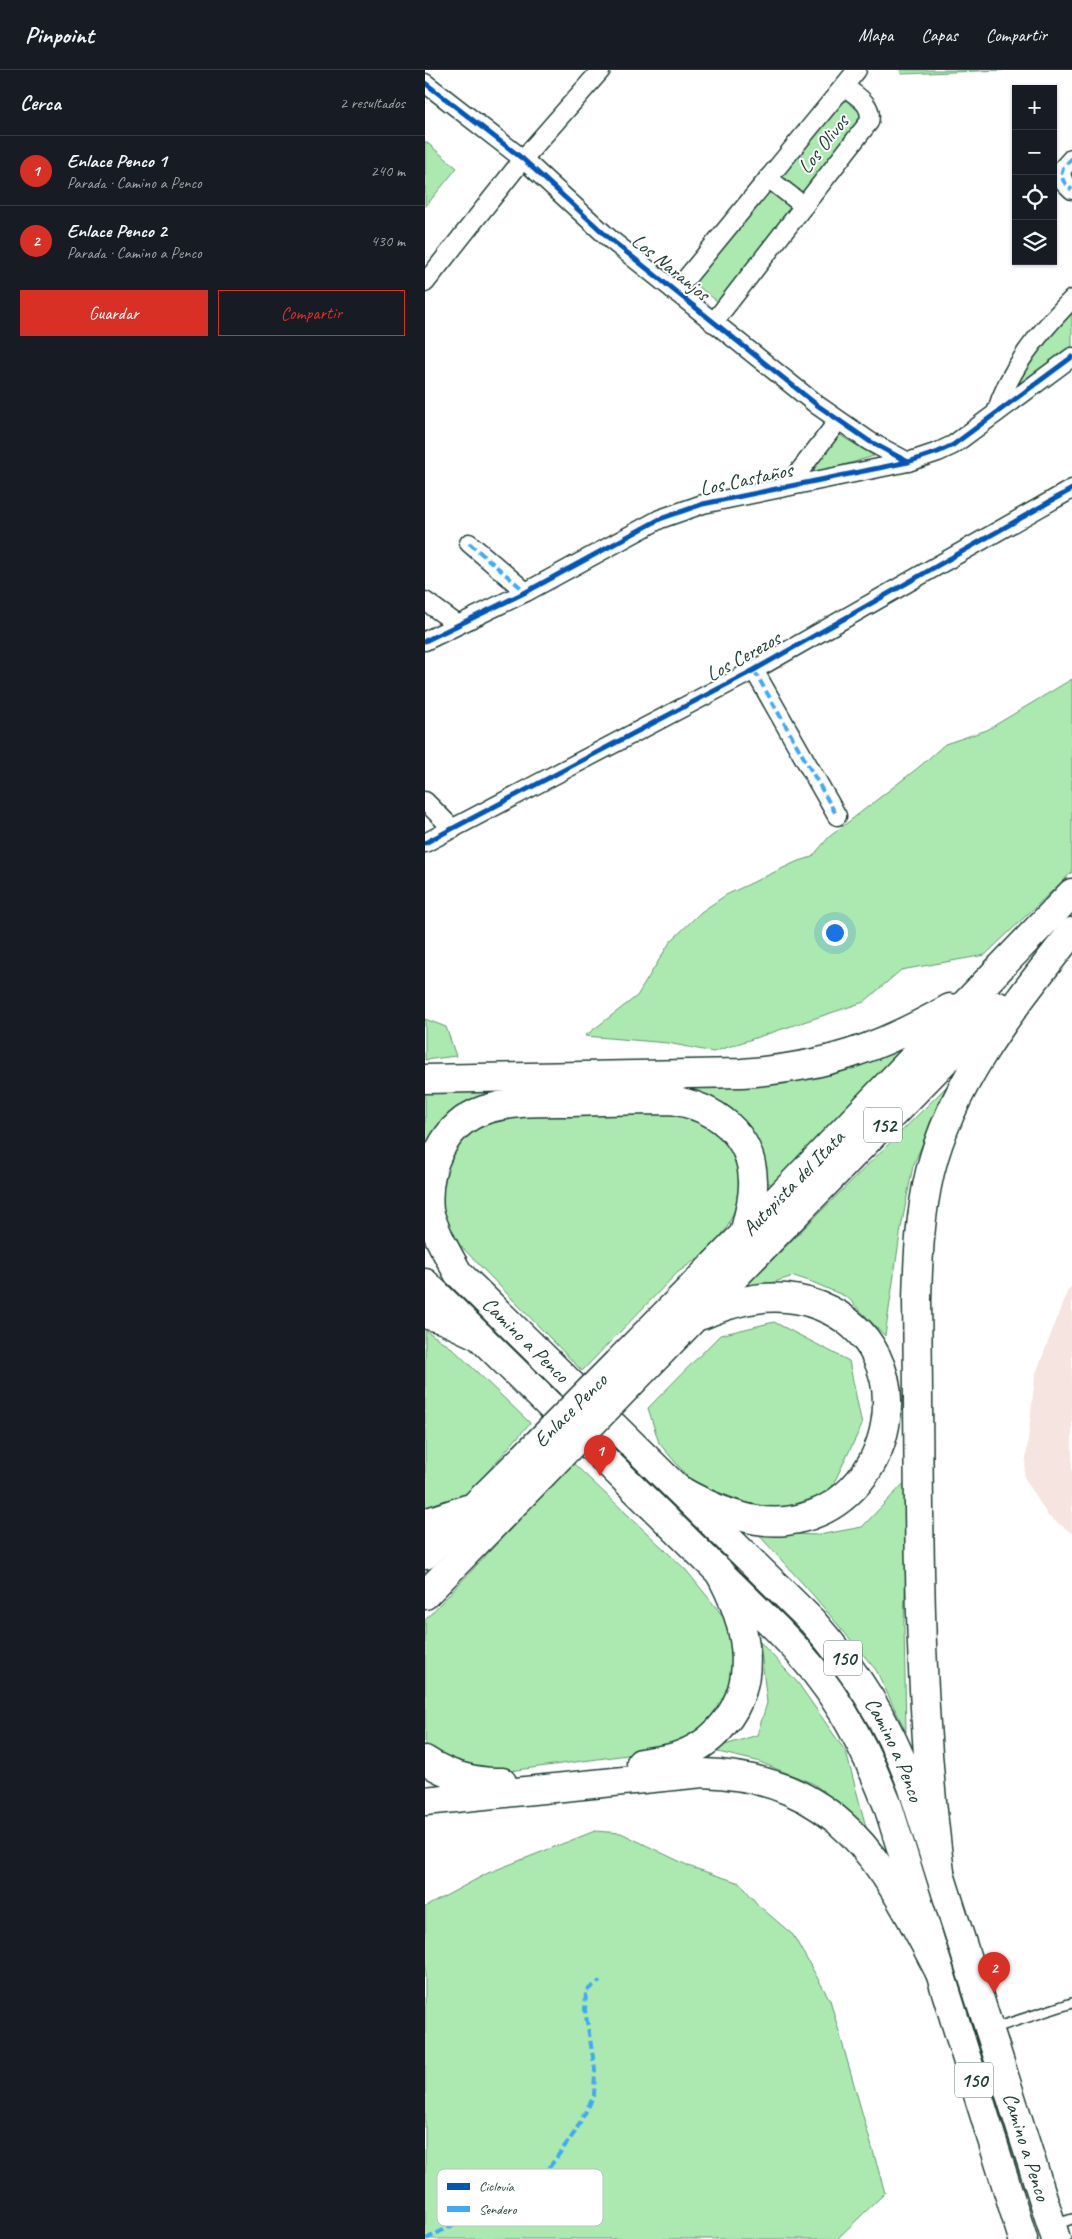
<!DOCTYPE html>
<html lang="es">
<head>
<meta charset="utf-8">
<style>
  body { margin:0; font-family:Caveat,sans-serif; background:#20242c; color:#f1f3f6 }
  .controls { position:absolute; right:15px; top:15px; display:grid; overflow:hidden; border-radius:0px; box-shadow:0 1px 4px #0004 }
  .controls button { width:45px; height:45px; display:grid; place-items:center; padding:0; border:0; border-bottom:1px solid #363941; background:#171b24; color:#f1f3f6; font:25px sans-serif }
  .you { position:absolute; left:409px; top:862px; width:18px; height:18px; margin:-12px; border:4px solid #fff; border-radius:50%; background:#1a73e8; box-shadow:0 0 0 8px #1a73e833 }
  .badge { display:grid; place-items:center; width:32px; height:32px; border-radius:50%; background:#d93025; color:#fff; font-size:16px; font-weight:700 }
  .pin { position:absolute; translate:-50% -41px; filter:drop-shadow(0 1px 2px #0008) }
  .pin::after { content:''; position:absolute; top:26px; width:18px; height:15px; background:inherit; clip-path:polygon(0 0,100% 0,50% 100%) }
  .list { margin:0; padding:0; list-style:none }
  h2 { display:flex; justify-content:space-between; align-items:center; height:65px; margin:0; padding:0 20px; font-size:21px }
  h2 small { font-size:16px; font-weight:400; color:#9ea1a6 }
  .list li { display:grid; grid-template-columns:32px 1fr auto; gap:15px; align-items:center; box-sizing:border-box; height:70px; padding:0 20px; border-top:1px solid #363941 }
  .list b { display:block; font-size:19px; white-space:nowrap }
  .list p { margin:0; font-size:16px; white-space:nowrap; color:#9ea1a6 }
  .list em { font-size:16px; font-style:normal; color:#9ea1a6 }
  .actions { display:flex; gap:10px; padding:15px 20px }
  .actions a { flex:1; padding:11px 0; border:1px solid #d93025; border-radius:0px; text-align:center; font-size:18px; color:#d93025 }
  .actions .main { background:#d93025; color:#fff }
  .icon { flex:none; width:28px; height:28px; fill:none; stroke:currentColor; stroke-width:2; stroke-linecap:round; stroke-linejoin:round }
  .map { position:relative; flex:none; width:647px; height:2169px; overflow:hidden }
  header { display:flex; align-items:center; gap:30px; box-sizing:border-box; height:70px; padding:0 25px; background:#171b24; border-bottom:1px solid #363941 }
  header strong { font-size:24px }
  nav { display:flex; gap:28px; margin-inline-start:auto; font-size:18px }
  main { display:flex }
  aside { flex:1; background:#171b24 }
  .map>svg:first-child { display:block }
  .built { fill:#f5e4df }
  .green { fill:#abe9b1; stroke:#659372 }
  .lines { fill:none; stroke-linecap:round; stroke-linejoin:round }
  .service-casing { stroke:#1f3d34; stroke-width:12 }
  .minor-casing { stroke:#1f3d34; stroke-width:21 }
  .primary-casing { stroke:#1f3d34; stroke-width:31 }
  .trunk-casing { stroke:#1f3d34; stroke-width:31 }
  .motorway-casing { stroke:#1f3d34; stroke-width:31 }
  .service { stroke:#fff; stroke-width:9 }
  .minor { stroke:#fff; stroke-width:18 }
  .primary { stroke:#fff; stroke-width:28 }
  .trunk { stroke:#fff; stroke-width:28 }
  .motorway { stroke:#fff; stroke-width:28 }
  .motorway-bridge-casing { stroke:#1f3d34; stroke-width:31; stroke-linecap:butt }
  .motorway-bridge { stroke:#fff; stroke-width:28 }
  .quiet { stroke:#3fa9f5; stroke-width:4; stroke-dasharray:8 4; stroke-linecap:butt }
  .cycleway-casing { stroke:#fff; stroke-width:8 }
  .cycleway { stroke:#0057b8; stroke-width:5 }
  .labels { text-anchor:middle; stroke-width:4; stroke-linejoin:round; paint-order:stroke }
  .shield { fill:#fff; stroke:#627771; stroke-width:1 }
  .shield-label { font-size:20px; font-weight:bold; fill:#1f3d34 }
  .street-label { font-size:21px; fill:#1f3d34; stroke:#fff }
  .key { fill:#fff; stroke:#bcc5c2; stroke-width:1 }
  .key-label { font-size:14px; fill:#1f3d34 }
</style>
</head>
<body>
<header>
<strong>Pinpoint</strong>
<nav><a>Mapa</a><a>Capas</a><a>Compartir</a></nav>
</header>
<main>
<aside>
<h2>Cerca<small>2 resultados</small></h2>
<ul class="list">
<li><span class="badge">1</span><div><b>Enlace Penco 1</b><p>Parada · Camino a Penco</p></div><em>240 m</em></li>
<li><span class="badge">2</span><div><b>Enlace Penco 2</b><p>Parada · Camino a Penco</p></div><em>430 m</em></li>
</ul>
<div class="actions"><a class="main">Guardar</a><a>Compartir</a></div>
</aside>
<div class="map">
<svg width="647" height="2169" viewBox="0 0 647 2169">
  <rect width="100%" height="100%" fill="#fff"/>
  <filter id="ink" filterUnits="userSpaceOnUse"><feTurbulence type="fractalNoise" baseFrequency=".02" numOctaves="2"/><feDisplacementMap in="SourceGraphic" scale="10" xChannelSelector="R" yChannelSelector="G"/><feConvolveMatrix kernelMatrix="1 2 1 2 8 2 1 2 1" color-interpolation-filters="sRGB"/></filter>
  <g filter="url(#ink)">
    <polygon class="built" points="647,1216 647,1463 623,1446 599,1407 610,1306 642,1222"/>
    <g class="green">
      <polygon points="475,0 578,0 477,4"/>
      <polygon points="413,24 443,49 297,235 266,211"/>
      <polygon points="0,71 32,98 0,137"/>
      <polygon points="647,238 647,278 591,319 601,294"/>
      <polygon points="413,364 449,386 375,408"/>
      <polygon points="647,609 647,802 560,885 476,900 439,932 288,982 243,973 160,966 212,926 245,872 276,842 301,825 371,792 387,787 404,767 494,697 520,674 562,660"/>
      <polygon points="0,949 21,957 31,986 0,990"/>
      <polygon points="469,979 478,981 348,1113 343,1114 261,1023 261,1019 318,1016"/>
      <polygon points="523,1015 488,1096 476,1158 460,1266 422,1227 387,1212 369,1206 325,1219 322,1215"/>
      <polygon points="90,1021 29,1041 12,1058 0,1078 0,1022"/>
      <polygon points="241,1043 277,1050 307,1075 318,1108 313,1132 302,1158 294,1168 277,1185 252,1203 157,1301 29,1169 17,1146 17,1087 66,1046"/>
      <polygon points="349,1252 424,1291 437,1355 404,1423 345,1442 267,1412 234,1373 223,1338 295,1265"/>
      <polygon points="0,1260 27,1278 105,1353 53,1413 36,1429 0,1444"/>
      <polygon points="148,1393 261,1500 298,1546 306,1566 309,1597 300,1629 278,1660 239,1680 77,1702 49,1699 0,1677 0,1550"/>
      <polygon points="484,1408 479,1553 481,1662 451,1600 388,1525 332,1463 394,1465 437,1457"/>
      <polygon points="335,1572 373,1613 421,1682 441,1757 389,1714 332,1691 284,1680 332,1665 342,1633"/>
      <polygon points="170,1761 196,1763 266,1797 315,1813 333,1835 368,1865 405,1930 460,2123 412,2169 0,2169 0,1837 63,1803"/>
    </g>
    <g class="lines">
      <g class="service-casing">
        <g id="service">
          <polyline points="566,1959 647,1933"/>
          <polyline points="629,2155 647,2149"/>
        </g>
      </g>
      <g class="minor-casing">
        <g id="minor">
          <polyline points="0,13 98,89 185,169 392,335 444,371 483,392"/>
          <polyline points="647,88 638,98 636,105 639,112 647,120"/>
          <polyline points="343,108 379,136"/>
          <polyline points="0,213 98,89 176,0"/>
          <polyline points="250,222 432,0"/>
          <path d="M288,253L444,52C449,34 431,26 419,16"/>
          <path d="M571,343C584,298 614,263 647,229"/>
          <polyline points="363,416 413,351"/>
          <polyline points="44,473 101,522"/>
          <polyline points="0,531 32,554"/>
          <polyline points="0,571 101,522 235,449 278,434 483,392 513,382 528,375 647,287"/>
          <polyline points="329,600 412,746"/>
          <polyline points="0,731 28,759"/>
          <polyline points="0,773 329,600 647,419"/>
        </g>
      </g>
      <g class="primary-casing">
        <polyline id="primary" points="0,1213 51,1263"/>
      </g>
      <g class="trunk-casing">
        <g id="trunk">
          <path id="s1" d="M33,1203L387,1551C432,1602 463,1652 487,1716L631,2169"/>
          <path d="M54,1266L353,1560C407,1614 435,1665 463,1736L598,2169"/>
        </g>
      </g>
      <g class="motorway-casing">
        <g id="motorway">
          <path d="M0,1009L317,1003C401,997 452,979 525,938"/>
          <path d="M33,1203C22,1183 10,1163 4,1141C0,1099 18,1054 59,1040C87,1031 117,1032 146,1032C179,1031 212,1030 245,1030C289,1036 327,1063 328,1111C329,1129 323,1147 319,1164"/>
          <polyline points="0,1244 20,1250 54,1266"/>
          <path id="s2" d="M192,1293L319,1164L647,823"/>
          <polyline points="210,1309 573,936"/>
          <path d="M253,1419C284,1437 323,1455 361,1451C471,1438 504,1279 395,1236C355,1220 315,1228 277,1245"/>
          <polyline points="0,1453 42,1439"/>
          <polyline points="0,1485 99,1387"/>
          <polyline points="0,1525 117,1405"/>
          <path d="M0,1690C22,1705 50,1713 77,1712"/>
          <path d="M216,1693C228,1691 239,1690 250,1687C269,1681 286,1670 298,1655C337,1609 320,1548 293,1500"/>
          <path d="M0,1731L278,1703C415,1708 458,1793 514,1901"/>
          <path d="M515,1802C490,1613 495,1421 492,1231C493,1188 495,1144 505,1102C528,1009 590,935 647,862"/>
        </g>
      </g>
      <use href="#service" class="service"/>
      <use href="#minor" class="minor"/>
      <use href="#primary" class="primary"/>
      <use href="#trunk" class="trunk"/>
      <use href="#motorway" class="motorway"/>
      <g class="motorway-bridge-casing">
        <g id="motorway-bridge">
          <path id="s3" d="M99,1387L192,1293"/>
          <polyline points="117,1405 210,1309"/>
        </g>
      </g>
      <use href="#motorway-bridge" class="motorway-bridge"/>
      <g class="quiet">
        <polyline points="647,88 638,98 636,105 639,112 647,120"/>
        <polyline points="44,473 101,522"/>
        <polyline points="329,600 412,746"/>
        <polyline points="1,2169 26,2156 72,2138 121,2102 150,2062 169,2026 170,1999 160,1940 161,1921 175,1911"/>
      </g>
      <g class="cycleway-casing">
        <g id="cycleway">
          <polyline points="0,13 98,89 185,169 392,335 444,371 483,392"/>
          <polyline points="0,571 101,522 235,449 278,434 483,392 513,382 528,375 647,287"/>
          <polyline points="0,773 329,600 647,419"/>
        </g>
      </g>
      <use href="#cycleway" class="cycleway"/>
    </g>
  </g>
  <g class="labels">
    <g class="shield">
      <rect x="439" y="1037.5" width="38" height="35" rx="4"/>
      <rect x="399" y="1570.5" width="38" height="35" rx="4"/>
      <rect x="530" y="1992.5" width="38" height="35" rx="4"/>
    </g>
    <g class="shield-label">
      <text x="458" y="1062">152</text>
      <text x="418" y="1595">150</text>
      <text x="549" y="2017">150</text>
    </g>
    <g class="street-label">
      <text transform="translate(398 74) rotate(-52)" y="7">Los Olivos</text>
      <text transform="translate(246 197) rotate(39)" y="7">Los Naranjos</text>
      <text transform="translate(321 409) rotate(-12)" y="7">Los Castaños</text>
      <text transform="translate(318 586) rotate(-29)" y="7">Los Cerezos</text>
      <text dy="7" stroke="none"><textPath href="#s2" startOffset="252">Autopista del Itata</textPath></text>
      <text dy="7" stroke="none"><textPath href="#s1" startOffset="95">Camino a Penco</textPath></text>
      <text dy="7" stroke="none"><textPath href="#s3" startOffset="66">Enlace Penco</textPath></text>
      <text dy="7" stroke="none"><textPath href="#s1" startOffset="650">Camino a Penco</textPath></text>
      <text dy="7" stroke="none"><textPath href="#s1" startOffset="1069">Camino a Penco</textPath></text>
    </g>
  </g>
  <rect x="12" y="2099" width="166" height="57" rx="8" class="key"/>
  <rect x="22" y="2113" width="23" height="7" fill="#0057b8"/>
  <rect x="22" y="2136" width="23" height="6" fill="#3fa9f5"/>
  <g class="key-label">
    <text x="54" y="2121">Ciclovía</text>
    <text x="54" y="2144">Sendero</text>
  </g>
</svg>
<div class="controls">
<button>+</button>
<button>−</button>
<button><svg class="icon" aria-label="locate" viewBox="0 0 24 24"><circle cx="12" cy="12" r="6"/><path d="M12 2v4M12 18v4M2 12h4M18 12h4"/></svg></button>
<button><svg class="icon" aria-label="layers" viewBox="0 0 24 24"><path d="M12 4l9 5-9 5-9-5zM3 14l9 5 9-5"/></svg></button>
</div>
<div class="you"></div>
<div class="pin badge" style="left:175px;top:1406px">1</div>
<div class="pin badge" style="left:569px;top:1923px">2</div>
</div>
</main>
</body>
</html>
